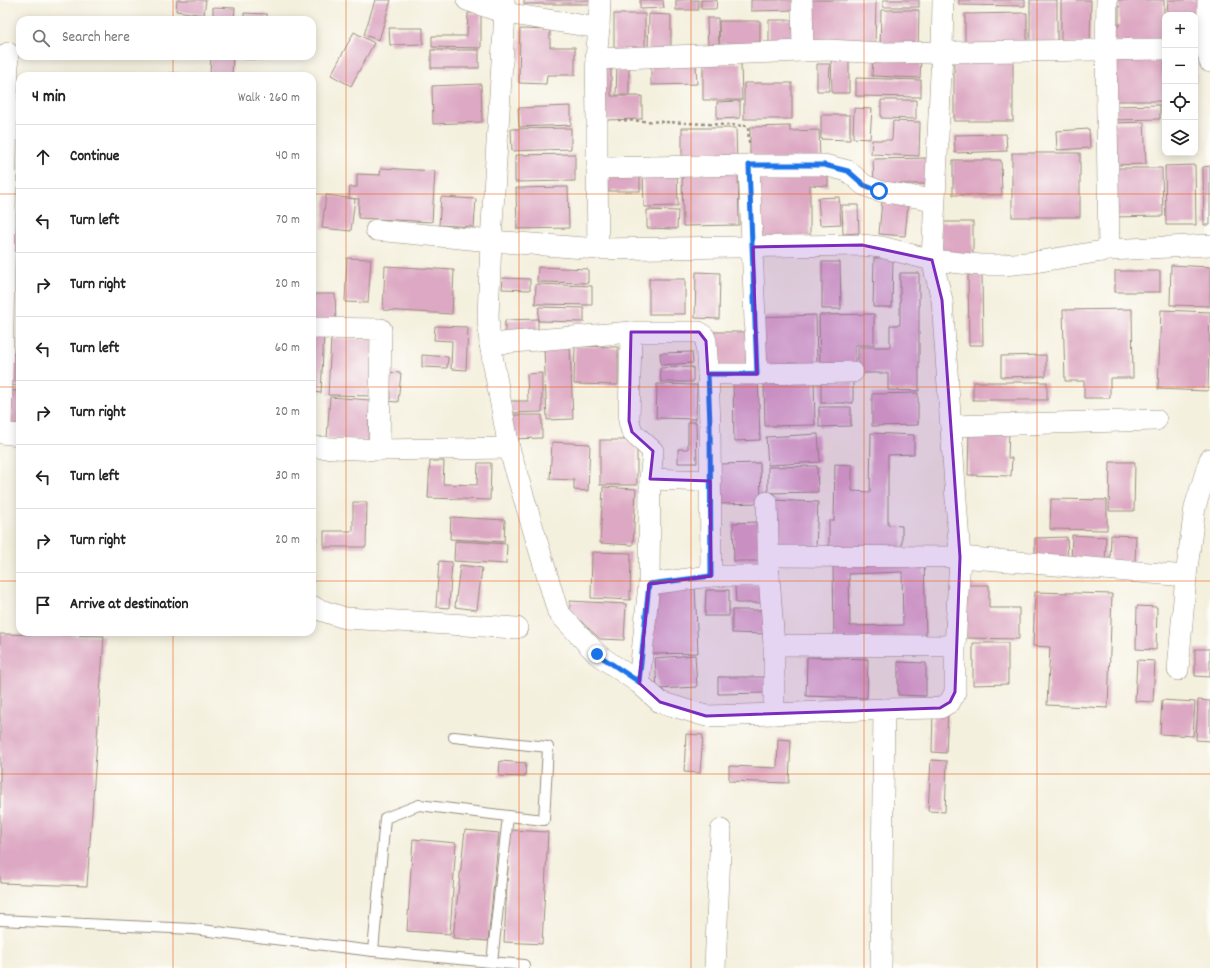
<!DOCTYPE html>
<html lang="en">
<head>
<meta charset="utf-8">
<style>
  body { margin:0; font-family:Dekko,sans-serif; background:#f6f6f6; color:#222 }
  .controls { position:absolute; right:12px; top:12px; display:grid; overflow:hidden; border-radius:8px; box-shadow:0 2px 10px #0003 }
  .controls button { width:36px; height:36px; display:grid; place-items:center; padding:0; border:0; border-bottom:1px solid #e0e0e0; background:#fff; color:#222; font:20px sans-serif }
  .stop { position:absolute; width:12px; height:12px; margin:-9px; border:3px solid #1a73e8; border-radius:50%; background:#fff }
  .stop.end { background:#1a73e8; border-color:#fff; box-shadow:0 1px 4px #0008 }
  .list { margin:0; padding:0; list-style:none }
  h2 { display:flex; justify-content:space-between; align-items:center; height:52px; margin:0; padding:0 16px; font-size:17px }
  h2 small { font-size:13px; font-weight:400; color:#767676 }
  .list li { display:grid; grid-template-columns:26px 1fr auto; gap:12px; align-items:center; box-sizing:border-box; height:64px; padding:0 16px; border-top:1px solid #e0e0e0 }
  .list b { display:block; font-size:15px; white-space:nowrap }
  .list em { font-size:13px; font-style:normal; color:#767676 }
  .icon { flex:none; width:22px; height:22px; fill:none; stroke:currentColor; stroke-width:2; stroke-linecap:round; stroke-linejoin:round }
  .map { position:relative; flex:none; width:1210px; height:968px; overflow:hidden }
  .search { position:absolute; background:#fff; box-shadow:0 2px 10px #0003; left:16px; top:16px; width:300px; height:44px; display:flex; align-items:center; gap:10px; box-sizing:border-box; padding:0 14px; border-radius:12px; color:#767676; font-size:15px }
  .panel { position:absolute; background:#fff; box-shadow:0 2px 10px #0003; left:16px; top:72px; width:300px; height:564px; border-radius:12px }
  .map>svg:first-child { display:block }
  .building { fill:#dda8c3; fill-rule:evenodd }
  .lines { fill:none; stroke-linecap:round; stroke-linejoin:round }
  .lane-casing { stroke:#988d7e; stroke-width:12 }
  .street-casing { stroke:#988d7e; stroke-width:22 }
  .path { stroke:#988d7e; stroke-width:2.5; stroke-dasharray:3 3; stroke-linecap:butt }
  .lane { stroke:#fff; stroke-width:10 }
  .street { stroke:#fff; stroke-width:21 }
  .route { stroke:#1a73e8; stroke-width:5 }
  .marked { fill:#7b2cbf; fill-opacity:0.2; stroke:#7b2cbf; stroke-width:3; stroke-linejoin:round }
  .grid { fill:none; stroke:#e8590c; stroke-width:1; stroke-opacity:0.55 }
</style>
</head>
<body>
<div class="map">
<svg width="1210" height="968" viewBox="0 0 1210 968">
  <rect width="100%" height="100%" fill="#fdfcf7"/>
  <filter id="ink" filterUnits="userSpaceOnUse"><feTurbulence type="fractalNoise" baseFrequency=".025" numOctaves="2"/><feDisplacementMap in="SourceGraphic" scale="8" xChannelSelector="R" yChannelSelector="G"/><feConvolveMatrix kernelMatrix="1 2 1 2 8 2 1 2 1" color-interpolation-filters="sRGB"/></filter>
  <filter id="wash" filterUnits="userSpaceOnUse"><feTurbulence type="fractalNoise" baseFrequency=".012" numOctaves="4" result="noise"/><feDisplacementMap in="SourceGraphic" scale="16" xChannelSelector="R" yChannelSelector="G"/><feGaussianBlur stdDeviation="0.9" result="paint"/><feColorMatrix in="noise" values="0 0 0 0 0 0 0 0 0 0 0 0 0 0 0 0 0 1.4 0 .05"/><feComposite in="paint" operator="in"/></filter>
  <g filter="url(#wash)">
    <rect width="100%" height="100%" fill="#f4f0de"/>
    <g id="blocks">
      <g class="building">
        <polygon points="177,0 206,0 204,15 176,11"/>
        <polygon points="375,0 391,0 379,40 364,35"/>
        <rect x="524" y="0" width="70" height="4"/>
        <polygon points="640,0 663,0 664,8 640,9"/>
        <rect x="676" y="0" width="22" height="10"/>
        <polygon points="701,0 717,0 716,9 701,9"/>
        <polygon points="751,0 797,0 797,10 751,11"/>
        <polygon points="807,0 876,0 875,46 807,45"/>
        <rect x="883" y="0" width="36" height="7"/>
        <polygon points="959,0 1025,0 1025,6 959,5"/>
        <rect x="1030" y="0" width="27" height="44"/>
        <polygon points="1061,0 1091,0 1090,44 1061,43"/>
        <polygon points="1114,0 1164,0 1164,42 1109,42 1109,26 1119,26 1119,6 1114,5"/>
        <polygon points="1168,0 1204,0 1202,45 1195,45 1195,15 1167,15"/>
        <polygon points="213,7 235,8 234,20 213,20"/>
        <polygon points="881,10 919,10 918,51 880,51"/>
        <polygon points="244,13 267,14 267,20 244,20"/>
        <polygon points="468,13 481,13 481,48 432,47 432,36 467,36"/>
        <polygon points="1027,13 1027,47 965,48 965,14"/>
        <rect x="614" y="14" width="31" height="38"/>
        <polygon points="649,14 671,15 671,54 648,53"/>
        <polygon points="707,18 718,18 719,50 708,50"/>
        <polygon points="769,20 796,20 797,48 769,48"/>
        <polygon points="719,21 760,21 760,50 720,50"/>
        <polygon points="389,28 423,28 423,44 390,45"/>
        <polygon points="520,29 550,30 550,47 575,47 575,75 547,75 546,84 519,83"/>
        <polygon points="354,32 374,43 351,86 331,75"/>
        <rect x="431" y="50" width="48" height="18"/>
        <polygon points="831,55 849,55 849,93 832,93"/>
        <rect x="1112" y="55" width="53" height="46"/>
        <polygon points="211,56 233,56 232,75 210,74"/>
        <polygon points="243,56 266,56 266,60 243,59"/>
        <polygon points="873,56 921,58 920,78 872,76"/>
        <rect x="954" y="57" width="59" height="64"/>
        <polygon points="1195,58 1197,58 1196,84 1195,84"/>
        <polygon points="597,62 611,62 611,96 642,96 642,119 605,120"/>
        <polygon points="741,63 742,100 703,100 703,64"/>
        <polygon points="817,64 830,64 829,91 817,91"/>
        <polygon points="617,65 629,65 629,95 616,95"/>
        <polygon points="651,65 696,65 697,84 651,85"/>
        <polygon points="168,73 201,74 201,76 168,76"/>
        <polygon points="856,78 921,80 921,97 856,96"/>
        <rect x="744" y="83" width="48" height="36"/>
        <polygon points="481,84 482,122 433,124 432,86"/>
        <polygon points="881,100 916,100 916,119 881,118"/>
        <polygon points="740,101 740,118 717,119 717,102"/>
        <polygon points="1160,105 1160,119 1112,120 1112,106"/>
        <polygon points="571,106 571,125 519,127 518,108"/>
        <polygon points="854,108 872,109 870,139 853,138"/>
        <polygon points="821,115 850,115 850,140 821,139"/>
        <polygon points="893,121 920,122 919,156 871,154 872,140 892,140"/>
        <polygon points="1144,122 1146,164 1114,165 1112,123"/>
        <polygon points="790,126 790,131 819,130 820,161 750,162 750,127"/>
        <polygon points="571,128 571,149 512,151 511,129"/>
        <polygon points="682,128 736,128 737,163 682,163"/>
        <polygon points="1089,129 1090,148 1057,150 1056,131"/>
        <polygon points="1006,134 1007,151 955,153 954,135"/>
        <rect x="1012" y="153" width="68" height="64"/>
        <polygon points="575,154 575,181 515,182 515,155"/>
        <polygon points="930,158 930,184 874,184 873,159"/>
        <polygon points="953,160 1001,160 1002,195 953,195"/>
        <polygon points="1195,165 1196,225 1166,225 1165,166"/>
        <polygon points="1210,166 1210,225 1204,225 1203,167"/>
        <polygon points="381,168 435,171 432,222 358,218 359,199 349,198 350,187 357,187 357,174 380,175"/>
        <polygon points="1111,168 1162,168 1163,216 1112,217"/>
        <polygon points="738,169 739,225 683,226 682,170"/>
        <polygon points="643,170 677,170 678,206 644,207"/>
        <rect x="598" y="171" width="42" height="20"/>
        <polygon points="759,172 828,172 828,186 810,185 810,237 759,237"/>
        <polygon points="568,187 569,228 517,229 516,188"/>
        <polygon points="326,195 355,199 351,231 322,228"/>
        <polygon points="441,197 476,199 474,227 439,225"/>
        <polygon points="839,197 841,224 820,225 818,198"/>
        <polygon points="882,201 908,204 905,236 879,234"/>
        <polygon points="842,205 858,205 859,233 843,234"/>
        <polygon points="647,210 678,211 677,229 647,228"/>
        <rect x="940" y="222" width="33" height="33"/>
        <polygon points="5,231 20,231 20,251 4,250"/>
        <polygon points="347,258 371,259 368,303 345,302"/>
        <polygon points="874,258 893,258 892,307 873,307"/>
        <polygon points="822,262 840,262 841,309 822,309"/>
        <polygon points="1171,265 1210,267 1210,306 1170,305"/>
        <polygon points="385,266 454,270 452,314 383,310"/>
        <polygon points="538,267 588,269 588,283 537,282"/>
        <rect x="1115" y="271" width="45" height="21"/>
        <polygon points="696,272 720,273 719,319 695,318"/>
        <polygon points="900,273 919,273 919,391 888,390 888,373 858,373 858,347 890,347 890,325 900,325"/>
        <polygon points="968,275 982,275 983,345 969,345"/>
        <polygon points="503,278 530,279 530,290 502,289"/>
        <rect x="649" y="279" width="36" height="35"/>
        <polygon points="536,284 592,286 592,305 535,304"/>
        <polygon points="312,294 335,294 336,323 312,323"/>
        <polygon points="539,307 584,308 584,322 538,321"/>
        <polygon points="1132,309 1133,378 1110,378 1110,398 1084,398 1084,381 1065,381 1063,310"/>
        <polygon points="1161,310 1210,312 1208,391 1158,389"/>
        <polygon points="874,314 874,345 855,345 855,366 820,366 819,315"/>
        <polygon points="816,315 817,364 759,366 758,317"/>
        <polygon points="538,319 538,337 505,338 505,320"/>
        <polygon points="435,326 468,327 466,370 451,369 452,341 434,340"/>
        <polygon points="312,330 324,331 321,393 312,392"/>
        <polygon points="711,332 752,332 752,367 712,368"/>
        <polygon points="331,338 374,339 372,396 328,395"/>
        <polygon points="575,346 618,347 618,385 574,384"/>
        <polygon points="570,347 573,419 547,420 544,348"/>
        <polygon points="692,352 693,363 661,365 660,353"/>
        <polygon points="3,354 20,355 20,386 2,385"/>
        <polygon points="422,355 448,357 447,368 422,367"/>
        <polygon points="1046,355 1046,376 1001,377 1001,356"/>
        <polygon points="693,367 693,382 661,382 660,368"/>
        <polygon points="384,372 401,373 398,402 382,401"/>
        <polygon points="542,373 542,412 511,413 511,401 528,401 527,374"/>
        <polygon points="733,376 758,376 760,440 734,441"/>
        <polygon points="814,379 815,425 765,426 764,380"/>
        <rect x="821" y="381" width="32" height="22"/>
        <rect x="973" y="382" width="74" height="18"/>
        <polygon points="657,384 697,385 696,419 656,418"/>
        <polygon points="4,390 20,391 20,430 3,430"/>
        <polygon points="918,393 918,425 872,426 872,394"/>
        <polygon points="330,397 370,400 368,441 327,438"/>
        <polygon points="819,407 851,407 851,426 819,427"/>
        <polygon points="507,415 542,415 542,438 507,439"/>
        <polygon points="688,422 696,422 697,463 678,463 678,449 688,449"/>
        <polygon points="969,430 1009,431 1008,458 1012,458 1011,476 968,475"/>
        <polygon points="871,433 914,435 914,454 888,455 888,525 902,526 902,547 829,547 829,521 834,521 835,464 852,465 852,491 870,492"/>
        <polygon points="818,434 820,462 768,465 766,437"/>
        <rect x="600" y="440" width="37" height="45"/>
        <polygon points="552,442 590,444 588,491 574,490 574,480 550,479"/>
        <polygon points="430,461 444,461 443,484 477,485 478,463 491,463 490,500 428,498"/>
        <polygon points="1110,462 1135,462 1134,511 1109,511"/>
        <polygon points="760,463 761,503 720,504 719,464"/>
        <polygon points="817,466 818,492 768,493 768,467"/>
        <polygon points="603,487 636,489 633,545 600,543"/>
        <polygon points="1051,499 1107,500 1107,530 1050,529"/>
        <polygon points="772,500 818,502 816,549 770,547"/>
        <polygon points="353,502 367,502 366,547 324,547 324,531 353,531"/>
        <polygon points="451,517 505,520 504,542 450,539"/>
        <polygon points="758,522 759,561 734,561 733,523"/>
        <polygon points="312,535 316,535 315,549 312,549"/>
        <polygon points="1072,535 1106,537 1105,563 1071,561"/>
        <polygon points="1111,535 1136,536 1135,562 1110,561"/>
        <polygon points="1067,537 1068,561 1035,561 1035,538"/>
        <polygon points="455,541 507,544 506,564 454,561"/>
        <polygon points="592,552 631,553 630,600 591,598"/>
        <polygon points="439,561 452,562 449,608 436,607"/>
        <path d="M924,561L926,636L834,639L833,563ZM902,572L903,625L850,626L849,574Z"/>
        <polygon points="460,565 482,568 477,610 455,607"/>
        <polygon points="695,585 698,653 652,654 649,587"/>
        <polygon points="763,585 763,603 736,603 735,586"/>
        <polygon points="966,585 989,585 989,608 1019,608 1019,639 966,638"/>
        <polygon points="706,590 729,590 729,616 705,616"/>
        <polygon points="1035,592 1112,594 1108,708 1047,705 1050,647 1033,646"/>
        <polygon points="570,601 626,604 624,640 600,639 570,611"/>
        <polygon points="1137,606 1157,607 1156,650 1136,649"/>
        <polygon points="732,610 766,610 766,634 732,633"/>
        <polygon points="0,634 104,636 87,886 0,883"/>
        <polygon points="973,643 1008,643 1008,684 973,685"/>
        <polygon points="1195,649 1210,649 1210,677 1195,676"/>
        <polygon points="695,655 697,687 657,689 655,658"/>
        <polygon points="807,657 868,659 867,698 806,696"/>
        <polygon points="1137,660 1155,661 1153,702 1135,701"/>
        <polygon points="898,662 926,663 926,696 898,695"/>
        <polygon points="718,677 766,677 767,693 718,694"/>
        <polygon points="1162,700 1195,702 1193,736 1160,734"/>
        <polygon points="1198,700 1210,701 1210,741 1196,740"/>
        <polygon points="933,710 948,711 946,753 932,752"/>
        <polygon points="686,734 703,735 700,773 684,772"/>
        <polygon points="778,739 791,740 789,783 729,781 729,766 777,768"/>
        <polygon points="931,760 947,761 945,812 928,811"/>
        <polygon points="500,761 526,763 525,777 499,776"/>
        <polygon points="465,830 499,833 488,941 453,938"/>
        <polygon points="510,830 548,832 542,944 504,942"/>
        <polygon points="413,839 456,843 450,934 407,931"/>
      </g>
    </g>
  </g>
  <g filter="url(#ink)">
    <use href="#blocks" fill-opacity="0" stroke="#988d7e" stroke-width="1"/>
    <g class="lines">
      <g class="lane-casing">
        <g id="lane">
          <polyline points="454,737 548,747 544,820 508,816 492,962"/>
          <polyline points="0,920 193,929 373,951 524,965 523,968"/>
          <polyline points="373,951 385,818 419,805 508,816"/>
        </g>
      </g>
      <g class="street-casing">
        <g id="street">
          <polyline points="467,0 505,13 599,28"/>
          <polyline points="504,0 505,13 491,241 488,317 490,344 509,448 558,612 597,654 639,683 660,702 706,716 774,714 884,709"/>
          <polyline points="802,0 803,51"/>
          <polyline points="1107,0 1106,50 1109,250"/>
          <polyline points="1208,0 1207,51 1210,62"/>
          <polyline points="8,53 1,433 20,435"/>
          <polyline points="596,59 828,50 883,53 1163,49"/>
          <polyline points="749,165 757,374"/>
          <polyline points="597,168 749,165 824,165 848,171 864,185 879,191 934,200"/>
          <polyline points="376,230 491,241 598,249 862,245 881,247 932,260 980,265 1003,265 1035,262 1109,250 1210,245"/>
          <polyline points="598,249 597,168 597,120 596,59 599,28 600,0"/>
          <polyline points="312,328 381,329 379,450"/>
          <polyline points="631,332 699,332 704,336 706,341 708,374"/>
          <polyline points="490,344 631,332 629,421 632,432 653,451 650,479 649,584 639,683"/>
          <polyline points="951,426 1156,420"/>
          <polyline points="312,447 379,450 509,448"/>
          <polyline points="650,479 710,481"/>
          <polyline points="767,502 769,576 774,645 774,714"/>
          <polyline points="769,556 960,557 1186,576 1195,507 1210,459"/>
          <polyline points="711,576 710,425 708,374 757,374 853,372"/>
          <polyline points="649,584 711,576 769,576"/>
          <polyline points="312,606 317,609 345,618 517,628"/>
          <polyline points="774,645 955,646"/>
          <polyline points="1178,670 1186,576"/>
          <polyline points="715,968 721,830"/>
          <polyline points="881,968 884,709 940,708 950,702 955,692 955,646 960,557 942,300 932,260 942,53 943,0"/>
        </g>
      </g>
      <polyline class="path" points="618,120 666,122 748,126 749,144"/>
      <use href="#lane" class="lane"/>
      <use href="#street" class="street"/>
    </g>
  </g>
  <g class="lines" filter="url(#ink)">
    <polyline class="route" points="597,654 639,682 649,584 711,576 710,425 708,374 757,374 749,165 824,165 848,171 864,185 879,191"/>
  </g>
  <path class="marked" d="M862,245L932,260L942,300L960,557L955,692L950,702L940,708L706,716L660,702L639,683L649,584L711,576L710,481L650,479L653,451L632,432L629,421L631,332H699L706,341L708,374H757L753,247Z"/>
  <path class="grid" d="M173,0V20M346,0V968M519,0V968M691,0V968M864,0V968M1037,0V968M173,56V76M0,194H20M312,194H1210M0,387H20M312,387H1210M0,581H20M312,581H1210M173,632V968M0,774H1210"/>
</svg>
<div class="controls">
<button>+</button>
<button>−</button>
<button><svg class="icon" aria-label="locate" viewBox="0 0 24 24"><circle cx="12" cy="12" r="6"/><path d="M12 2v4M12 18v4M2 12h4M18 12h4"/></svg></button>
<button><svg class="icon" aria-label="layers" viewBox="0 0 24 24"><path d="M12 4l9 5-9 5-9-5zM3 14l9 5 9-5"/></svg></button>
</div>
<div class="stop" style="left:879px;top:191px"></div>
<div class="stop end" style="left:597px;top:654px"></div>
<div class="search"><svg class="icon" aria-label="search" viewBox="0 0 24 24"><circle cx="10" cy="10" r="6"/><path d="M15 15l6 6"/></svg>Search here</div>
<section class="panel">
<h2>4 min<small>Walk · 260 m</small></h2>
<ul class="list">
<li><svg class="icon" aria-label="ahead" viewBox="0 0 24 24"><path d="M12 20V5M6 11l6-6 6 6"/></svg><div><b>Continue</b></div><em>40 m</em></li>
<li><svg class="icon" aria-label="left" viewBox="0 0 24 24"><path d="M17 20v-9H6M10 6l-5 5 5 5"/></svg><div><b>Turn left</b></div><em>70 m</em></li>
<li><svg class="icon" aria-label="right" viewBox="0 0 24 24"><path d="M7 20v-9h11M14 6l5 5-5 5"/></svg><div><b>Turn right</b></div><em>20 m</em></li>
<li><svg class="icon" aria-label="left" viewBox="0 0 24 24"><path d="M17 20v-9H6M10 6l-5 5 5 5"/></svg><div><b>Turn left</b></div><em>60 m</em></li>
<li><svg class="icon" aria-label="right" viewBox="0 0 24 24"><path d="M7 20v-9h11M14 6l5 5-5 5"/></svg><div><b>Turn right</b></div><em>20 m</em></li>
<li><svg class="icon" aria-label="left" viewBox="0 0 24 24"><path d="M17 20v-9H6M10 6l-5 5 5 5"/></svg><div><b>Turn left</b></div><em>30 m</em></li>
<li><svg class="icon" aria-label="right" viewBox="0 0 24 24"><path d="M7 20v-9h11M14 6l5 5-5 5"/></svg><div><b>Turn right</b></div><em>20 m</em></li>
<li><svg class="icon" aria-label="arrive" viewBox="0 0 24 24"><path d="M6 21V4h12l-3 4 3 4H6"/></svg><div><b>Arrive at destination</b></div></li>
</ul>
</section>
</div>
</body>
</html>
